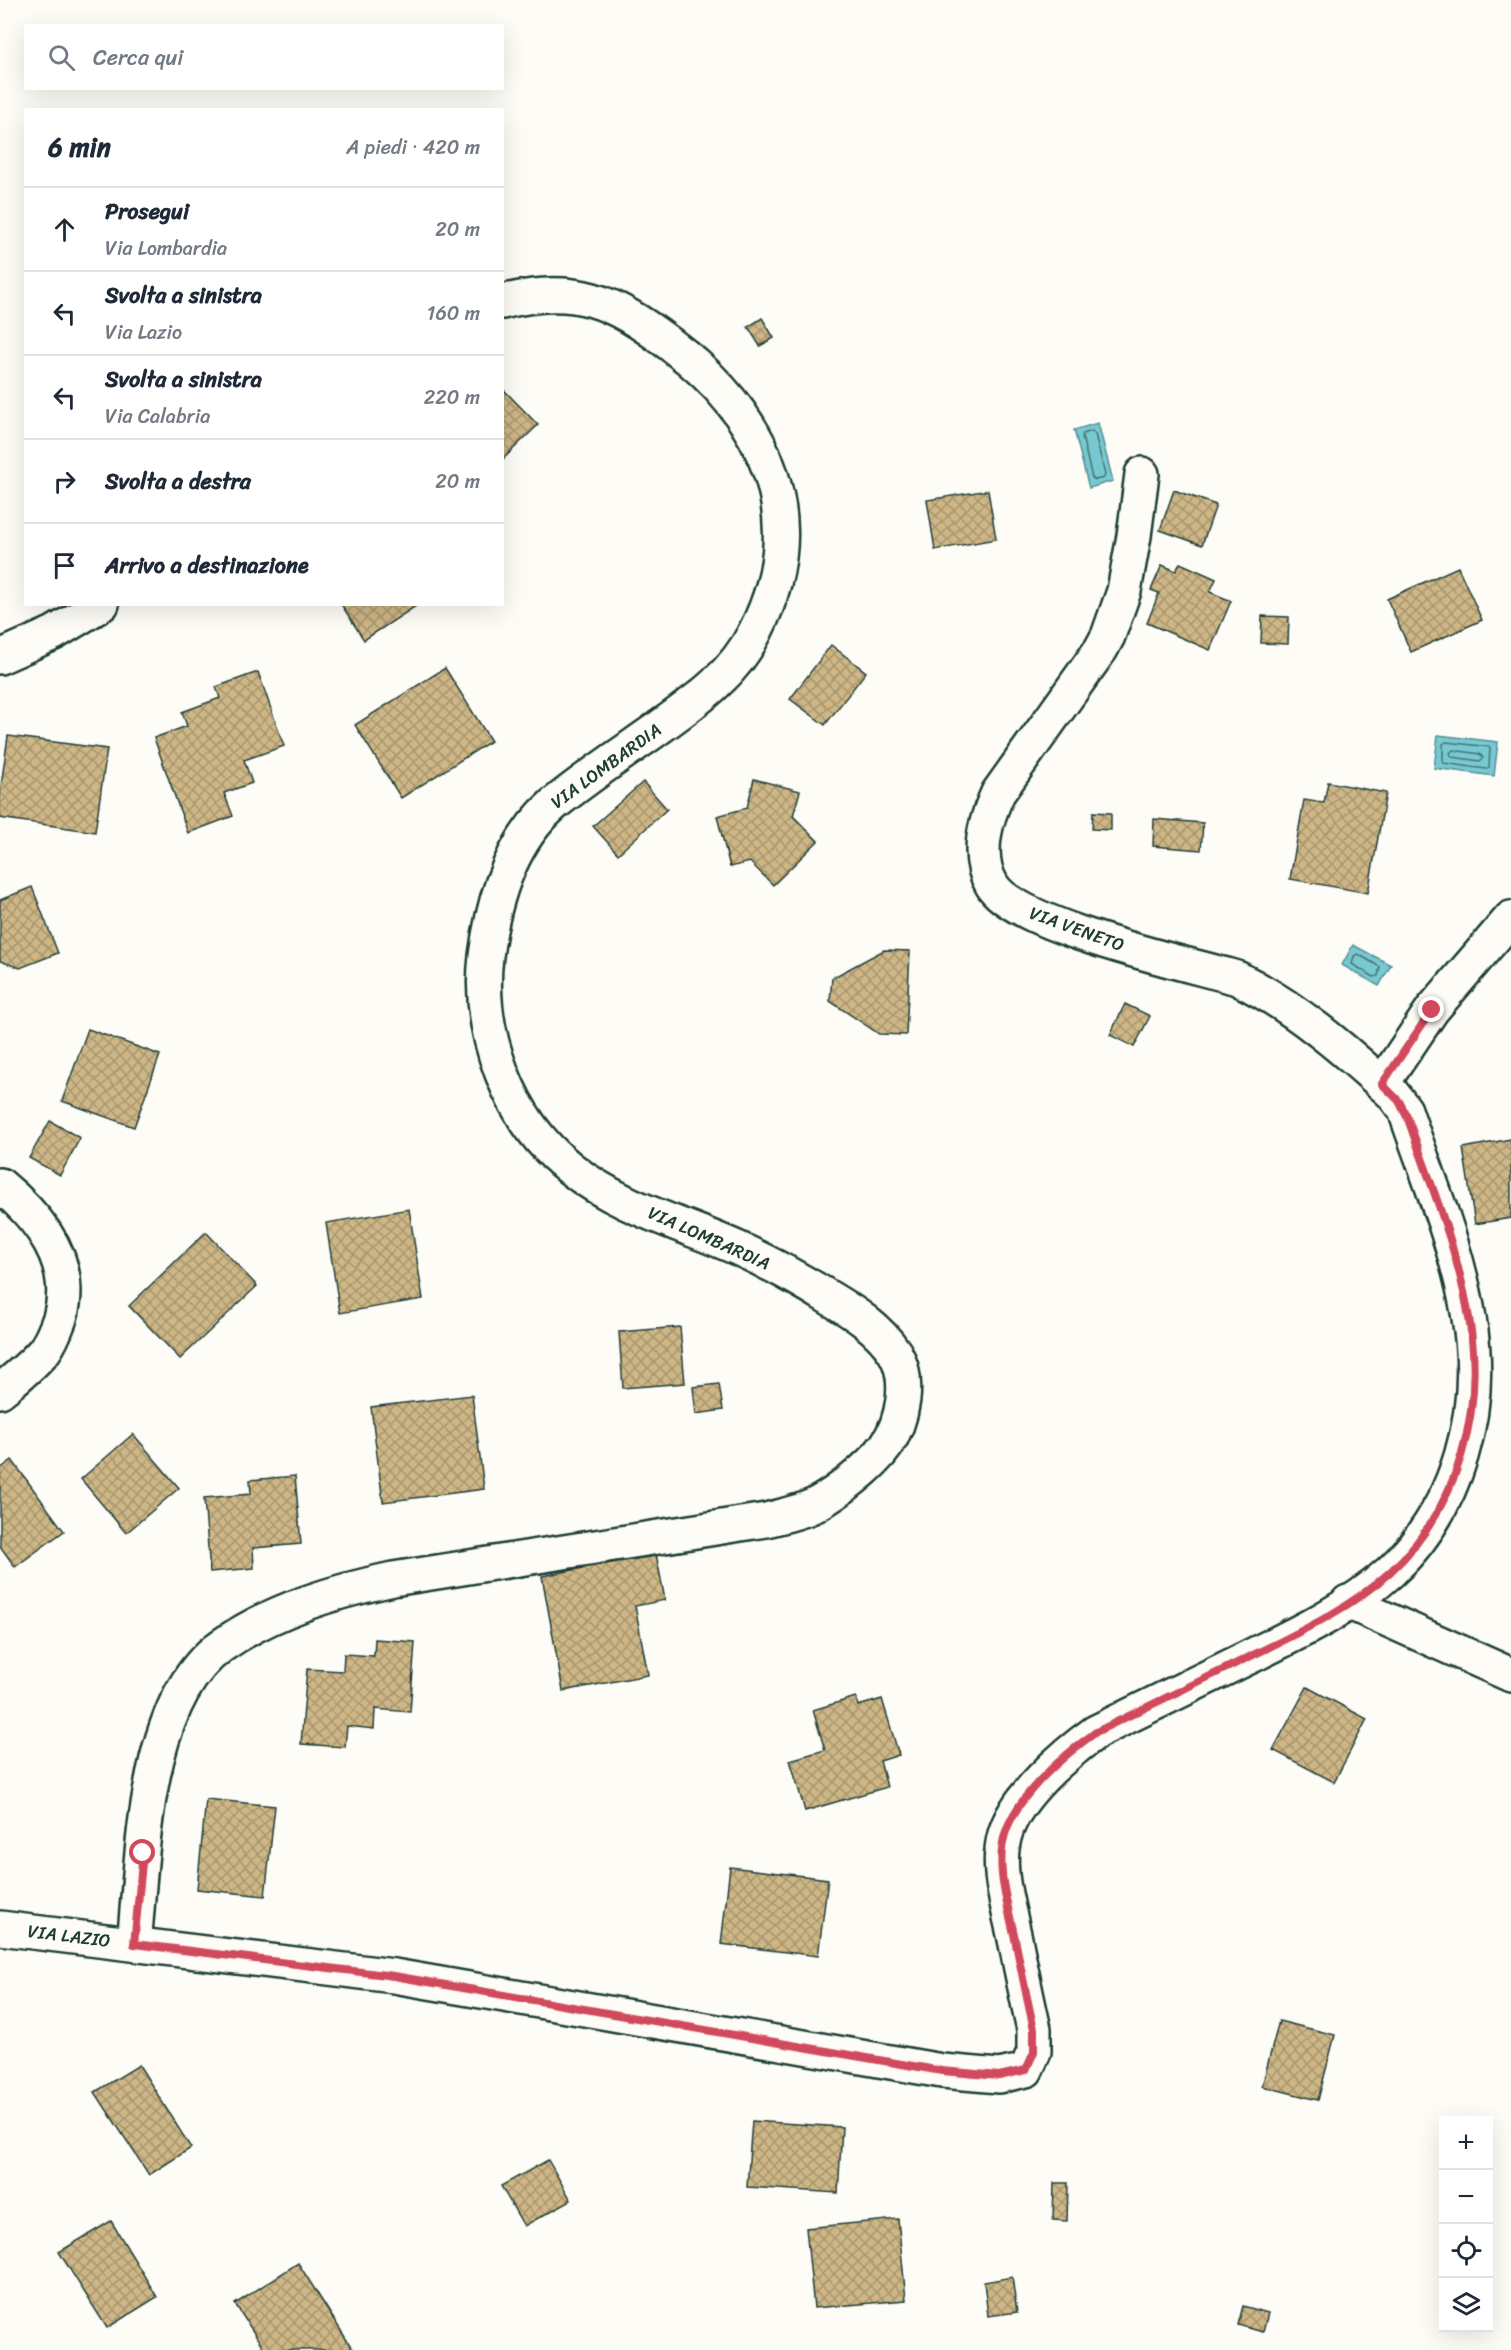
<!DOCTYPE html>
<html lang="it">
<head>
<meta charset="utf-8">
<style>
  body { margin:0; font-family:Sriracha,sans-serif; background:#f2f2f3; color:#1f2937 }
  .controls { position:absolute; right:18px; bottom:18px; display:grid; overflow:hidden; border-radius:0px; box-shadow:0 6px 24px #0002 }
  .controls button { width:54px; height:54px; display:grid; place-items:center; padding:0; border:0; border-bottom:2px solid #e0e1e3; background:#fff; color:#1f2937; font:30px sans-serif }
  .stop { position:absolute; width:18px; height:18px; margin:-14px; border:4px solid #d1495b; border-radius:50%; background:#fff }
  .stop.end { background:#d1495b; border-color:#fff; box-shadow:0 2px 6px #0008 }
  .list { margin:0; padding:0; list-style:none }
  h2 { display:flex; justify-content:space-between; align-items:center; height:78px; margin:0; padding:0 24px; font-size:26px }
  h2 small { font-size:20px; font-weight:400; color:#747a83 }
  .list li { display:grid; grid-template-columns:39px 1fr auto; gap:18px; align-items:center; box-sizing:border-box; height:84px; padding:0 24px; border-top:2px solid #e0e1e3 }
  .list b { display:block; font-size:22px; white-space:nowrap }
  .list p { margin:0; font-size:20px; white-space:nowrap; color:#747a83 }
  .list em { font-size:20px; font-style:normal; color:#747a83 }
  .icon { flex:none; width:33px; height:33px; fill:none; stroke:currentColor; stroke-width:2; stroke-linecap:round; stroke-linejoin:round }
  .map { position:relative; flex:none; width:1511px; height:2350px; overflow:hidden }
  .search { position:absolute; background:#fff; box-shadow:0 6px 24px #0002; left:24px; top:24px; width:480px; height:66px; display:flex; align-items:center; gap:15px; box-sizing:border-box; padding:0 21px; border-radius:0px; color:#747a83; font-size:22px }
  .panel { position:absolute; background:#fff; box-shadow:0 6px 24px #0002; left:24px; top:108px; width:480px; height:498px; border-radius:0px }
  .map>svg:first-child { display:block }
  .water { fill:#78c8d2; stroke:#549093; stroke-width:1.5 }
  .lines { fill:none; stroke-linecap:round; stroke-linejoin:round }
  .shore { stroke:#437573; stroke-width:1.5 }
  .building { fill:url(#building-cross-hatch); stroke:#1f3d34; stroke-width:1.5 }
  .minor-casing { stroke:#1f3d34; stroke-width:38 }
  .minor { stroke:#fdfcf7; stroke-width:33 }
  .route { stroke:#d1495b; stroke-width:8 }
  .labels { text-anchor:middle; stroke-width:4.5; stroke-linejoin:round; paint-order:stroke }
  .street-label { font-size:18px; fill:#1f3d34; stroke:#fdfcf7 }
</style>
</head>
<body>
<div class="map">
<svg width="1511" height="2350" viewBox="0 0 1511 2350">
  <defs>
    <pattern id="building-cross-hatch" width="8" height="8" patternUnits="userSpaceOnUse" patternTransform="scale(1.5)"><rect width="8" height="8" fill="#ceb686"/><path d="M0 0l8 8M0 8l8-8" fill="none" stroke="#a7956e"/></pattern>
  </defs>
  <rect width="100%" height="100%" fill="#fdfcf7"/>
  <filter id="ink" filterUnits="userSpaceOnUse"><feTurbulence type="fractalNoise" baseFrequency=".0167" numOctaves="2"/><feDisplacementMap in="SourceGraphic" scale="12" xChannelSelector="R" yChannelSelector="G"/><feConvolveMatrix kernelMatrix="1 2 1 2 8 2 1 2 1" color-interpolation-filters="sRGB"/></filter>
  <g filter="url(#ink)">
    <g class="water">
      <polygon points="1098,423 1113,481 1089,488 1074,430"/>
      <polygon points="1438,735 1498,742 1494,776 1434,768"/>
      <polygon points="1353,945 1391,965 1379,986 1342,965"/>
    </g>
    <g class="lines">
      <g class="shore">
        <polygon points="1092,431 1095,434 1105,475 1104,478 1095,480 1092,478 1082,436 1083,434"/>
        <polygon points="1446,742 1490,747 1489,767 1486,769 1443,763 1443,744"/>
        <polygon points="1453,750 1480,754 1483,758 1480,761 1452,757 1450,753"/>
        <polygon points="1358,954 1380,967 1378,976 1374,977 1352,964 1354,956"/>
      </g>
    </g>
    <g class="building">
      <polygon points="762,318 774,338 760,346 748,327"/>
      <polygon points="505,391 538,425 502,460 502,394"/>
      <polygon points="988,490 996,539 935,550 927,500"/>
      <polygon points="1174,490 1216,505 1202,545 1160,530"/>
      <polygon points="1180,563 1216,579 1210,592 1231,601 1210,650 1147,623 1159,593 1151,590 1162,565 1176,571"/>
      <polygon points="1458,567 1482,620 1411,652 1387,599"/>
      <polygon points="341,604 419,604 364,640"/>
      <polygon points="1262,616 1289,617 1288,644 1261,643"/>
      <polygon points="831,645 866,672 825,725 790,699"/>
      <polygon points="445,668 491,741 401,798 355,725"/>
      <polygon points="258,672 284,746 244,760 252,783 224,793 233,816 188,833 154,738 187,726 182,712 220,698 216,687"/>
      <polygon points="8,736 107,749 95,832 0,818 0,793"/>
      <polygon points="754,779 800,791 793,816 818,841 773,885 750,862 730,867 717,816 747,808"/>
      <polygon points="643,782 667,809 618,854 593,826"/>
      <polygon points="1328,782 1386,793 1368,893 1290,879 1304,800 1324,803"/>
      <polygon points="1093,812 1111,813 1111,830 1092,829"/>
      <polygon points="1154,819 1203,823 1201,850 1153,846"/>
      <polygon points="32,887 58,953 20,968 0,961 0,900"/>
      <polygon points="884,950 910,951 906,1035 879,1034 830,1001 832,978"/>
      <polygon points="1125,1004 1150,1016 1134,1047 1110,1035"/>
      <polygon points="88,1029 160,1055 134,1127 62,1101"/>
      <polygon points="50,1121 80,1138 60,1175 29,1158"/>
      <polygon points="1511,1139 1511,1218 1475,1224 1463,1148"/>
      <polygon points="409,1209 423,1299 340,1313 326,1223"/>
      <polygon points="206,1232 257,1286 180,1359 129,1306"/>
      <polygon points="680,1327 685,1383 623,1388 619,1332"/>
      <polygon points="719,1384 723,1410 696,1414 693,1387"/>
      <polygon points="472,1395 484,1489 383,1502 371,1407"/>
      <polygon points="133,1434 179,1488 126,1533 81,1479"/>
      <polygon points="12,1460 64,1531 15,1567 0,1546 0,1469"/>
      <polygon points="295,1476 301,1544 253,1548 254,1568 210,1572 204,1498 251,1494 250,1480"/>
      <polygon points="656,1554 665,1600 635,1606 648,1675 563,1691 542,1576"/>
      <polygon points="375,1639 415,1642 410,1712 375,1709 374,1729 347,1726 345,1747 301,1744 307,1669 343,1671 344,1654 374,1656"/>
      <polygon points="1307,1687 1367,1719 1334,1782 1273,1750"/>
      <polygon points="856,1697 858,1706 882,1699 899,1755 880,1761 887,1787 805,1811 790,1760 825,1750 813,1710"/>
      <polygon points="206,1799 275,1806 265,1896 197,1889"/>
      <polygon points="730,1867 828,1879 818,1956 721,1944"/>
      <polygon points="1279,2021 1335,2035 1318,2100 1262,2086"/>
      <polygon points="139,2065 191,2148 149,2175 95,2092"/>
      <polygon points="752,2121 842,2127 838,2193 747,2187"/>
      <polygon points="548,2160 571,2200 524,2226 501,2186"/>
      <polygon points="1054,2183 1068,2183 1067,2221 1053,2220"/>
      <polygon points="898,2219 906,2300 814,2308 806,2228"/>
      <polygon points="111,2221 157,2297 107,2328 59,2252"/>
      <polygon points="298,2263 352,2348 349,2350 265,2350 235,2304"/>
      <polygon points="1012,2277 1017,2312 988,2316 984,2282"/>
      <polygon points="1243,2306 1268,2313 1263,2332 1238,2325"/>
    </g>
    <g class="lines">
      <g class="minor-casing">
        <g id="minor">
          <polyline points="0,657 54,633 102,604"/>
          <polyline points="1382,1084 1432,1010 1511,918"/>
          <path d="M0,1185C40,1218 76,1263 60,1318C56,1329 51,1342 44,1351C31,1366 15,1379 0,1391"/>
          <polyline points="1348,1602 1511,1675"/>
          <path d="M0,1928L394,1976L942,2071L999,2076L1026,2070L1034,2052V2029C1027,1999 1021,1969 1015,1939C1008,1905 995,1868 1005,1834C1017,1795 1064,1755 1096,1732C1146,1707 1197,1683 1247,1658C1296,1634 1349,1609 1390,1572C1459,1508 1485,1409 1469,1318C1458,1250 1431,1185 1408,1119L1405,1110L1392,1093C1345,1050 1294,1006 1237,978C1188,964 1016,926 992,885C975,856 985,821 998,793L1101,649L1108,636L1124,591L1134,536L1142,474"/>
          <path d="M134,1944C143,1857 143,1702 221,1646C272,1610 333,1592 393,1579L766,1520C783,1516 800,1512 815,1505C837,1493 872,1466 886,1446C903,1421 911,1380 895,1353C879,1328 853,1312 828,1297C799,1279 768,1262 737,1248C681,1223 618,1207 570,1168C509,1120 477,1033 486,956C493,900 510,842 554,804C587,777 622,754 657,729C696,701 733,676 755,632C813,519 766,415 670,344C613,301 575,283 502,302"/>
        </g>
      </g>
      <use href="#minor" class="minor"/>
    </g>
  </g>
  <g class="lines" filter="url(#ink)">
    <path class="route" d="M143,1853L134,1944L394,1976L942,2071L999,2076L1026,2070L1034,2052V2029C1027,1999 1021,1969 1015,1939C1008,1905 995,1868 1005,1834C1017,1795 1064,1755 1096,1732C1146,1707 1197,1683 1247,1658C1296,1634 1350,1609 1390,1572C1459,1508 1485,1409 1469,1318C1458,1250 1431,1185 1408,1119L1399,1101L1382,1084L1432,1010"/>
  </g>
  <g class="labels">
    <g class="street-label">
      <text transform="translate(606 766) rotate(-36)" y="6">VIA LOMBARDIA</text>
      <text transform="translate(1077 929) rotate(20)" y="6">VIA VENETO</text>
      <text transform="translate(709 1238) rotate(24)" y="6">VIA LOMBARDIA</text>
      <text transform="translate(69 1936) rotate(7)" y="6">VIA LAZIO</text>
    </g>
  </g>
</svg>
<div class="controls">
<button>+</button>
<button>−</button>
<button><svg class="icon" aria-label="locate" viewBox="0 0 24 24"><circle cx="12" cy="12" r="6"/><path d="M12 2v4M12 18v4M2 12h4M18 12h4"/></svg></button>
<button><svg class="icon" aria-label="layers" viewBox="0 0 24 24"><path d="M12 4l9 5-9 5-9-5zM3 14l9 5 9-5"/></svg></button>
</div>
<div class="stop" style="left:143px;top:1853px"></div>
<div class="stop end" style="left:1432px;top:1010px"></div>
<div class="search"><svg class="icon" aria-label="search" viewBox="0 0 24 24"><circle cx="10" cy="10" r="6"/><path d="M15 15l6 6"/></svg>Cerca qui</div>
<section class="panel">
<h2>6 min<small>A piedi · 420 m</small></h2>
<ul class="list">
<li><svg class="icon" aria-label="ahead" viewBox="0 0 24 24"><path d="M12 20V5M6 11l6-6 6 6"/></svg><div><b>Prosegui</b><p>Via Lombardia</p></div><em>20 m</em></li>
<li><svg class="icon" aria-label="left" viewBox="0 0 24 24"><path d="M17 20v-9H6M10 6l-5 5 5 5"/></svg><div><b>Svolta a sinistra</b><p>Via Lazio</p></div><em>160 m</em></li>
<li><svg class="icon" aria-label="left" viewBox="0 0 24 24"><path d="M17 20v-9H6M10 6l-5 5 5 5"/></svg><div><b>Svolta a sinistra</b><p>Via Calabria</p></div><em>220 m</em></li>
<li><svg class="icon" aria-label="right" viewBox="0 0 24 24"><path d="M7 20v-9h11M14 6l5 5-5 5"/></svg><div><b>Svolta a destra</b></div><em>20 m</em></li>
<li><svg class="icon" aria-label="arrive" viewBox="0 0 24 24"><path d="M6 21V4h12l-3 4 3 4H6"/></svg><div><b>Arrivo a destinazione</b></div></li>
</ul>
</section>
</div>
</body>
</html>
